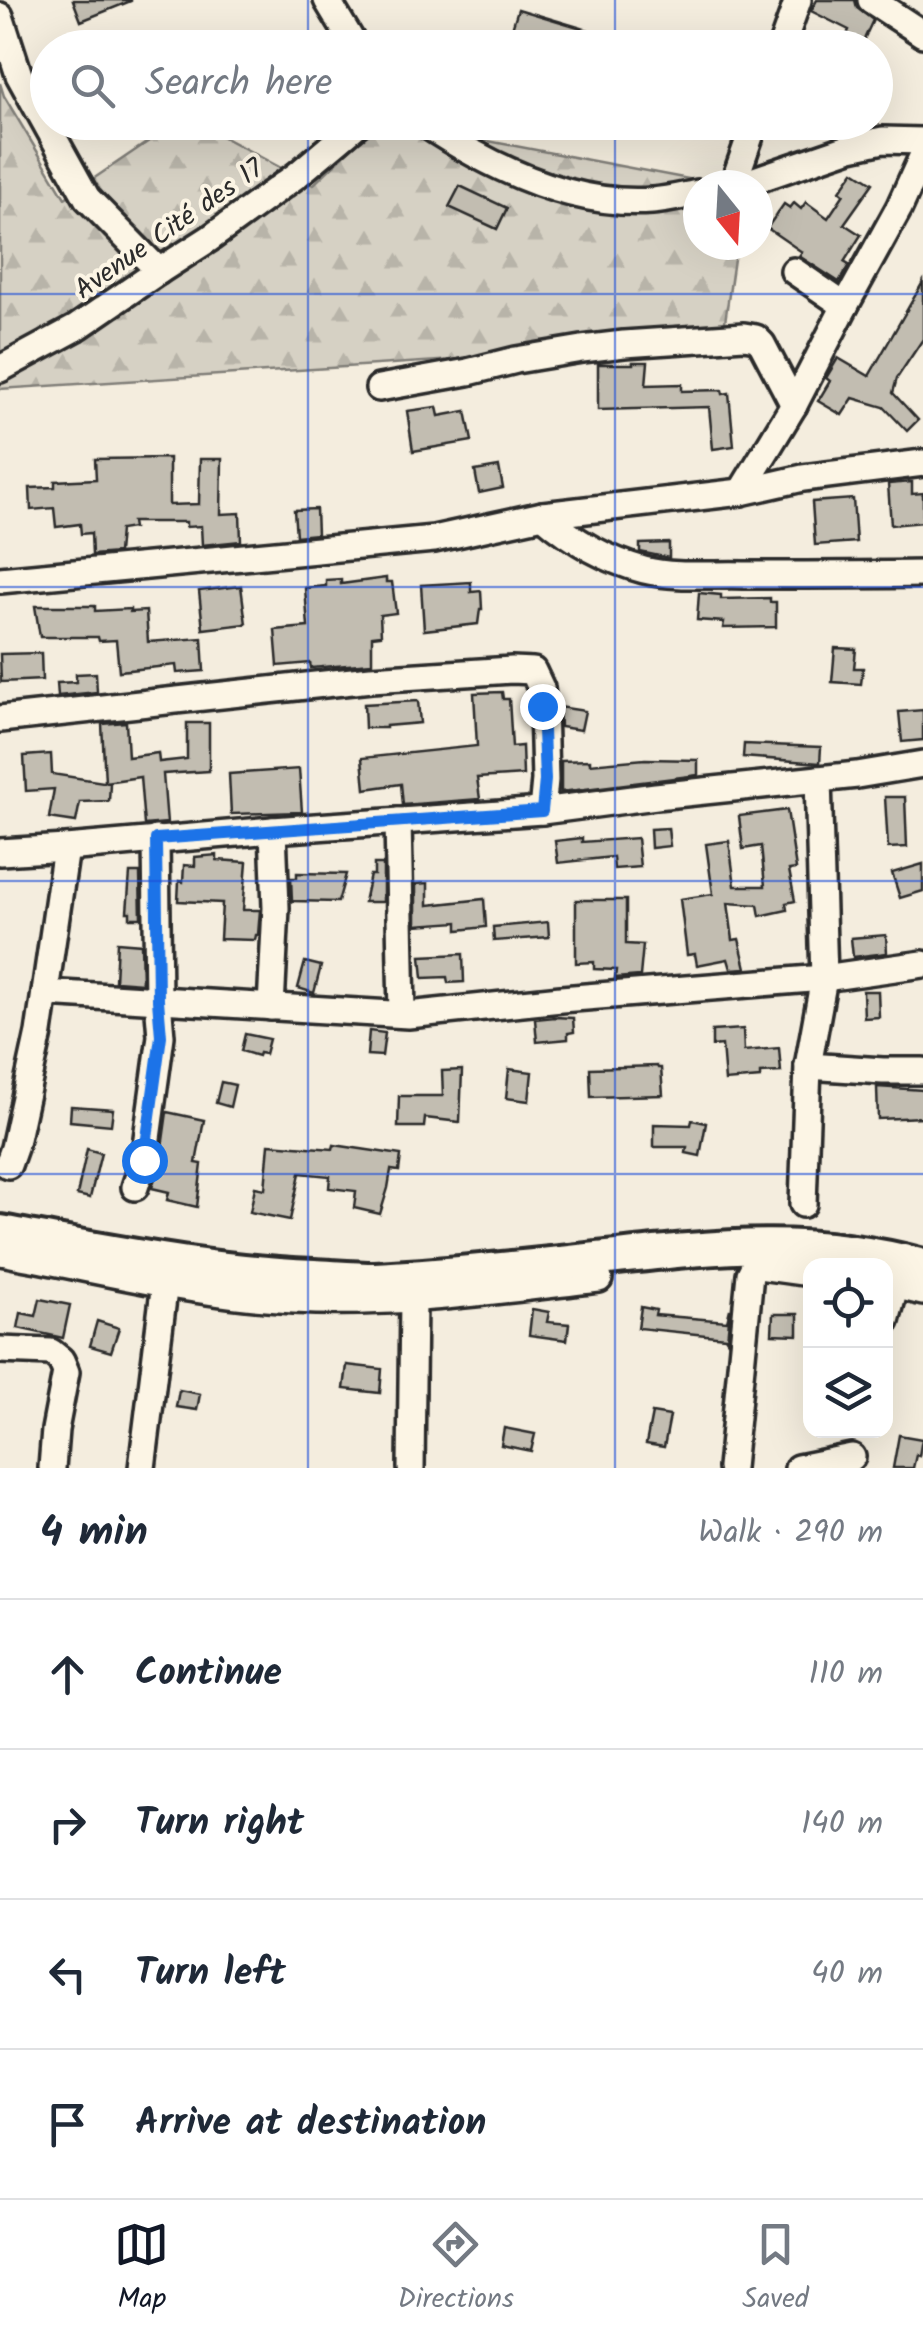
<!DOCTYPE html>
<html lang="en">
<head>
<meta charset="utf-8">
<style>
  body { margin:0; font-family:Kalam,sans-serif; background:#f6f6f7; color:#1f2937 }
  .controls { position:absolute; right:30px; bottom:30px; display:grid; overflow:hidden; border-radius:20px; box-shadow:0 10px 40px #0002 }
  .controls button { width:90px; height:90px; display:grid; place-items:center; padding:0; border:0; border-bottom:2px solid #e0e1e3; background:#fff; color:#1f2937; font:50px sans-serif }
  .compass { position:absolute; left:683px; top:170px; width:90px; height:90px; border-radius:50%; background:#fff; box-shadow:0 10px 40px #0002; rotate:162deg }
  .stop { position:absolute; width:30px; height:30px; margin:-22px; border:8px solid #1a73e8; border-radius:50%; background:#fff }
  .stop.end { background:#1a73e8; border-color:#fff; box-shadow:0 2px 10px #0008 }
  .list { margin:0; padding:0; list-style:none }
  h2 { display:flex; justify-content:space-between; align-items:center; height:130px; margin:0; padding:0 40px; font-size:42px }
  h2 small { font-size:32px; font-weight:400; color:#747a83 }
  .list li { display:grid; grid-template-columns:65px 1fr auto; gap:30px; align-items:center; box-sizing:border-box; height:150px; padding:0 40px; border-top:2px solid #e0e1e3 }
  .list b { display:block; font-size:38px; white-space:nowrap }
  .list em { font-size:32px; font-style:normal; color:#747a83 }
  .icon { flex:none; width:55px; height:55px; fill:none; stroke:currentColor; stroke-width:2; stroke-linecap:round; stroke-linejoin:round }
  .map { position:relative; flex:none; width:923px; height:1468px; overflow:hidden }
  .search { position:absolute; background:#fff; box-shadow:0 10px 40px #0002; left:30px; right:30px; top:30px; height:110px; display:flex; align-items:center; gap:25px; box-sizing:border-box; padding:0 35px; border-radius:55px; color:#747a83; font-size:38px }
  .sheet { height:730px; background:#fff }
  nav { display:flex; justify-content:space-around; align-items:center; box-sizing:border-box; height:140px; border-top:2px solid #e0e1e3; background:#fff; font-size:28px; color:#747a83 }
  nav a { display:grid; justify-items:center; gap:5px }
  nav .on { color:#111827 }
  .map>svg:first-child { display:block }
  .forest { fill:url(#forest-firs); stroke:#807e78; stroke-width:2.5 }
  .building { fill:#c2bdb1; stroke:#2b2b2b; stroke-width:2.5 }
  .lines { fill:none; stroke-linecap:round; stroke-linejoin:round }
  .minor-casing { stroke:#2b2b2b; stroke-width:32 }
  .major-casing { stroke:#2b2b2b; stroke-width:40 }
  .minor { stroke:#fcf5e5; stroke-width:25 }
  .major { stroke:#fcf5e5; stroke-width:32 }
  .route { stroke:#1a73e8; stroke-width:12 }
  .grid { fill:none; stroke:#1d4ed8; stroke-width:2.5; stroke-opacity:0.55 }
  .labels { text-anchor:middle; stroke-width:8; stroke-linejoin:round; paint-order:stroke }
  .street-label { font-size:28px; fill:#2b2b2b; stroke:#fcf5e5 }
</style>
</head>
<body>
<div class="map">
<svg width="923" height="1468" viewBox="0 0 923 1468">
  <defs>
    <pattern id="forest-firs" width="22" height="20" patternUnits="userSpaceOnUse" patternTransform="scale(2.5)"><rect width="22" height="20" fill="#d6d1c4"/><path d="M5 1l3.5 6h-7zM16 11l3.5 6h-7z" fill="#b8b4a9"/></pattern>
  </defs>
  <rect width="100%" height="100%" fill="#f4edde"/>
  <filter id="ink" filterUnits="userSpaceOnUse"><feTurbulence type="fractalNoise" baseFrequency=".01" numOctaves="2"/><feDisplacementMap in="SourceGraphic" scale="20" xChannelSelector="R" yChannelSelector="G"/><feConvolveMatrix kernelMatrix="1 2 1 2 8 2 1 2 1" color-interpolation-filters="sRGB"/></filter>
  <g filter="url(#ink)">
    <polygon class="forest" points="0,83 4,96 65,198 177,122 197,123 313,185 379,122 394,123 720,185 698,185 698,245 736,245 722,343 0,389"/>
    <g class="building">
      <polygon points="73,0 131,0 131,1 81,21"/>
      <polygon points="817,0 855,0 857,8 873,20 860,48 841,48 849,30 811,11"/>
      <polygon points="518,9 635,44 635,48 540,48 509,38"/>
      <polygon points="854,171 873,183 844,224 861,235 844,262 849,265 839,282 799,256 802,252 767,228 784,204 790,208 794,203 801,209 806,202 828,218 844,194 840,191"/>
      <polygon points="460,186 507,208 497,229 449,207"/>
      <polygon points="923,282 923,339 897,378 893,393 918,420 907,431 884,407 853,398 842,415 818,401 830,381 826,378 838,358 869,376"/>
      <polygon points="633,362 648,362 646,385 682,384 682,391 722,390 723,394 729,393 734,446 713,449 709,407 598,410 598,364 633,364"/>
      <polygon points="437,407 439,416 466,411 472,441 413,451 407,411"/>
      <polygon points="169,458 169,505 199,504 200,459 222,459 221,514 240,513 241,541 202,545 201,526 186,527 186,522 132,522 133,528 120,530 118,553 92,555 91,533 81,534 80,524 56,527 54,508 31,510 30,488 55,487 55,481 96,479 95,459"/>
      <polygon points="499,467 503,488 479,493 475,471"/>
      <polygon points="912,482 912,494 923,493 923,522 891,525 888,484"/>
      <polygon points="853,499 856,542 815,545 812,502"/>
      <polygon points="316,509 317,534 296,536 294,510"/>
      <polygon points="669,543 669,558 640,552 640,544"/>
      <polygon points="386,578 386,582 392,582 396,613 380,615 381,635 372,636 372,663 311,668 310,663 278,666 275,630 308,627 305,588 326,586 326,580 341,579 341,584"/>
      <polygon points="471,582 471,592 481,591 482,609 480,609 478,624 424,630 421,585"/>
      <polygon points="241,586 246,624 203,629 199,591"/>
      <polygon points="699,593 721,595 721,599 770,598 770,602 776,602 776,627 723,628 724,622 697,620"/>
      <polygon points="35,606 95,606 95,611 130,609 130,612 146,611 148,642 202,638 204,671 177,673 176,665 119,671 116,640 99,641 98,637 40,637"/>
      <polygon points="835,648 856,649 854,668 863,668 861,684 832,682"/>
      <polygon points="41,653 42,680 1,682 0,654"/>
      <polygon points="96,673 97,692 58,696 57,683 76,682 76,674"/>
      <polygon points="502,692 503,699 509,699 512,747 522,746 523,775 477,778 480,799 403,805 401,784 365,789 362,758 477,746 474,693"/>
      <polygon points="418,701 420,723 386,726 386,728 365,728 364,704"/>
      <polygon points="559,707 585,711 581,730 560,727"/>
      <polygon points="923,710 923,740 902,742 899,712"/>
      <polygon points="126,722 128,757 158,753 159,762 187,759 187,723 209,723 209,771 163,774 167,823 144,825 140,777 105,782 102,724"/>
      <polygon points="744,744 821,747 820,763 743,757"/>
      <polygon points="51,754 52,774 110,783 109,801 80,802 76,822 49,818 54,789 26,791 24,756"/>
      <polygon points="645,759 698,760 698,775 561,792 561,761 590,760 590,764"/>
      <polygon points="299,769 302,812 231,814 229,774"/>
      <polygon points="885,797 905,797 907,847 888,848"/>
      <polygon points="787,810 796,869 789,870 795,901 786,903 787,910 760,916 758,905 728,903 733,940 739,939 746,968 731,969 728,959 697,965 695,954 687,955 680,899 713,894 706,844 729,841 735,886 765,886 761,846 743,849 739,816"/>
      <polygon points="668,828 670,846 651,848 650,829"/>
      <polygon points="582,838 582,842 637,838 640,867 614,869 613,857 558,863 555,841"/>
      <polygon points="217,855 217,860 247,862 243,910 260,910 258,935 256,935 255,940 220,939 222,903 178,901 179,881 183,882 184,865 195,866 195,857"/>
      <polygon points="374,864 383,864 383,902 364,902 370,875 374,875"/>
      <polygon points="923,864 923,891 900,898 892,873"/>
      <polygon points="130,873 140,873 141,918 130,918 130,912 127,912"/>
      <polygon points="297,873 346,874 338,902 292,901 291,878 297,878"/>
      <polygon points="428,883 428,905 484,899 486,927 458,930 458,922 416,925 416,884"/>
      <polygon points="576,900 626,900 626,944 643,945 640,976 615,978 616,970 594,969 594,962 576,963"/>
      <polygon points="548,922 549,937 494,941 493,927"/>
      <polygon points="886,935 887,953 853,957 851,938"/>
      <polygon points="117,942 141,944 142,983 115,981"/>
      <polygon points="463,954 464,982 448,983 447,977 423,978 421,956"/>
      <polygon points="305,962 321,966 314,993 298,988"/>
      <polygon points="863,991 878,991 879,1017 864,1018"/>
      <polygon points="555,1017 573,1018 574,1032 568,1033 568,1039 537,1042 535,1019"/>
      <polygon points="743,1029 744,1051 779,1048 781,1072 760,1073 760,1078 725,1081 722,1045 712,1046 712,1031"/>
      <polygon points="369,1031 385,1033 382,1056 367,1055"/>
      <polygon points="245,1034 269,1039 265,1054 259,1053 258,1056 241,1051"/>
      <polygon points="657,1066 658,1068 661,1068 663,1095 591,1097 590,1068"/>
      <polygon points="509,1069 532,1072 529,1101 506,1098"/>
      <polygon points="462,1070 460,1122 425,1118 424,1127 398,1127 399,1096 443,1096 442,1071"/>
      <polygon points="221,1082 235,1085 230,1107 216,1103"/>
      <polygon points="877,1087 923,1090 923,1117 878,1119"/>
      <polygon points="71,1106 113,1109 111,1125 70,1121"/>
      <polygon points="167,1112 204,1120 196,1163 202,1164 197,1207 167,1200 169,1192 152,1188 160,1162"/>
      <polygon points="692,1120 706,1123 700,1156 686,1153 687,1147 654,1147 654,1124 691,1125"/>
      <polygon points="269,1144 333,1149 334,1145 401,1155 399,1171 391,1170 388,1188 380,1214 354,1208 356,1191 329,1188 330,1176 300,1173 290,1220 250,1212 255,1187 265,1189"/>
      <polygon points="87,1149 101,1153 90,1198 77,1195"/>
      <polygon points="40,1299 70,1305 63,1338 18,1328 21,1313 36,1316"/>
      <polygon points="641,1307 656,1310 655,1315 727,1321 730,1309 727,1340 725,1337 638,1328"/>
      <polygon points="532,1309 549,1312 547,1322 569,1324 567,1340 529,1335"/>
      <polygon points="773,1314 798,1314 798,1335 772,1334"/>
      <polygon points="97,1321 119,1328 111,1352 90,1346"/>
      <polygon points="347,1365 382,1369 380,1393 344,1389"/>
      <polygon points="179,1390 200,1394 197,1410 176,1407"/>
      <polygon points="652,1413 670,1416 664,1447 646,1444"/>
      <polygon points="504,1428 535,1434 531,1451 501,1445"/>
      <polygon points="899,1435 922,1439 919,1456 916,1455 913,1468 893,1468"/>
    </g>
    <g class="lines">
      <g class="minor-casing">
        <g id="minor">
          <polyline points="327,0 356,48"/>
          <polyline points="871,0 923,34"/>
          <polyline points="0,16 19,75 87,198 159,271"/>
          <polyline points="781,48 798,0"/>
          <path d="M422,122C488,166 571,207 652,201C667,200 683,196 698,193"/>
          <polyline points="733,185 755,122"/>
          <polyline points="740,185 851,147 883,140 923,141"/>
          <polyline points="794,271 845,306"/>
          <polyline points="0,369 76,328 159,271 209,239 297,175 360,122"/>
          <polyline points="379,388 468,372 516,360 582,349 624,344 744,336 756,338 762,344 794,405"/>
          <polyline points="741,492 794,405 845,306 899,208 923,155"/>
          <path d="M543,515C572,540 606,560 644,570C675,578 712,574 744,575C804,575 863,575 923,574"/>
          <polyline points="0,580 434,539 543,515 741,492 803,478 923,463"/>
          <polyline points="0,719 371,679 512,670 533,671 541,688 543,706 545,780 542,811"/>
          <polyline points="398,821 402,1014"/>
          <polyline points="0,852 66,848 273,830 542,811 656,796 857,775 923,764"/>
          <polyline points="45,993 408,1015 561,999 824,978 923,964"/>
          <polyline points="271,1007 276,908 273,830"/>
          <polyline points="808,1066 883,1071 923,1071"/>
          <polyline points="8,1165 14,1148 39,1033 66,848"/>
          <polyline points="135,1187 144,1160 161,1036 158,1000 156,839"/>
          <polyline points="803,1204 808,1066 824,978 818,779"/>
          <path d="M0,1252C97,1269 195,1295 294,1300C396,1306 498,1290 599,1279"/>
          <polyline points="886,1283 923,1292"/>
          <polyline points="886,1321 896,1284"/>
          <polyline points="0,1350 51,1352 61,1360 66,1372 55,1430 52,1468"/>
          <polyline points="142,1468 165,1282"/>
          <polyline points="411,1468 413,1299"/>
          <polyline points="731,1468 750,1274 753,1268 759,1266 810,1273"/>
          <polyline points="798,1468 852,1457"/>
        </g>
      </g>
      <g class="major-casing">
        <path id="major" d="M0,1232C104,1250 208,1272 314,1276C334,1277 355,1279 375,1279C453,1275 530,1266 608,1258C719,1246 813,1236 923,1266"/>
      </g>
      <use href="#minor" class="minor"/>
      <use href="#major" class="major"/>
    </g>
  </g>
  <g class="lines" filter="url(#ink)">
    <polyline class="route" points="144,1160 161,1036 158,1000 156,839 542,811 545,780 542,706"/>
  </g>
  <path class="grid" d="M308,0V48M615,0V48M308,122V1468M615,122V1468M0,294H923M0,587H923M0,881H923M0,1174H923"/>
  <g class="labels">
    <g class="street-label">
      <text transform="translate(168 228) rotate(-35)" y="10">Avenue Cité des 17</text>
    </g>
  </g>
</svg>
<div class="controls">
<button><svg class="icon" aria-label="locate" viewBox="0 0 24 24"><circle cx="12" cy="12" r="6"/><path d="M12 2v4M12 18v4M2 12h4M18 12h4"/></svg></button>
<button><svg class="icon" aria-label="layers" viewBox="0 0 24 24"><path d="M12 4l9 5-9 5-9-5zM3 14l9 5 9-5"/></svg></button>
</div>
<svg class="compass" viewBox="-18 -18 36 36"><path d="M0-13l5 13h-10z" fill="#e53935"/><path d="M0 13l5-13h-10z" fill="#747a83"/></svg>
<div class="stop" style="left:144px;top:1160px"></div>
<div class="stop end" style="left:542px;top:706px"></div>
<div class="search"><svg class="icon" aria-label="search" viewBox="0 0 24 24"><circle cx="10" cy="10" r="6"/><path d="M15 15l6 6"/></svg>Search here</div>
</div>
<section class="sheet">
<h2>4 min<small>Walk · 290 m</small></h2>
<ul class="list">
<li><svg class="icon" aria-label="ahead" viewBox="0 0 24 24"><path d="M12 20V5M6 11l6-6 6 6"/></svg><div><b>Continue</b></div><em>110 m</em></li>
<li><svg class="icon" aria-label="right" viewBox="0 0 24 24"><path d="M7 20v-9h11M14 6l5 5-5 5"/></svg><div><b>Turn right</b></div><em>140 m</em></li>
<li><svg class="icon" aria-label="left" viewBox="0 0 24 24"><path d="M17 20v-9H6M10 6l-5 5 5 5"/></svg><div><b>Turn left</b></div><em>40 m</em></li>
<li><svg class="icon" aria-label="arrive" viewBox="0 0 24 24"><path d="M6 21V4h12l-3 4 3 4H6"/></svg><div><b>Arrive at destination</b></div></li>
</ul>
</section>
<nav>
<a class="on"><svg class="icon" aria-label="map" viewBox="0 0 24 24"><path d="M3 6l6-2 6 2 6-2v14l-6 2-6-2-6 2zM9 4v14M15 6v14"/></svg>Map</a>
<a><svg class="icon" aria-label="directions" viewBox="0 0 24 24"><path d="M12 3l9 9-9 9-9-9zM9 14v-3h6M13 9l2 2-2 2"/></svg>Directions</a>
<a><svg class="icon" aria-label="saved" viewBox="0 0 24 24"><path d="M7 4h10v16l-5-4-5 4z"/></svg>Saved</a>
</nav>
</body>
</html>
